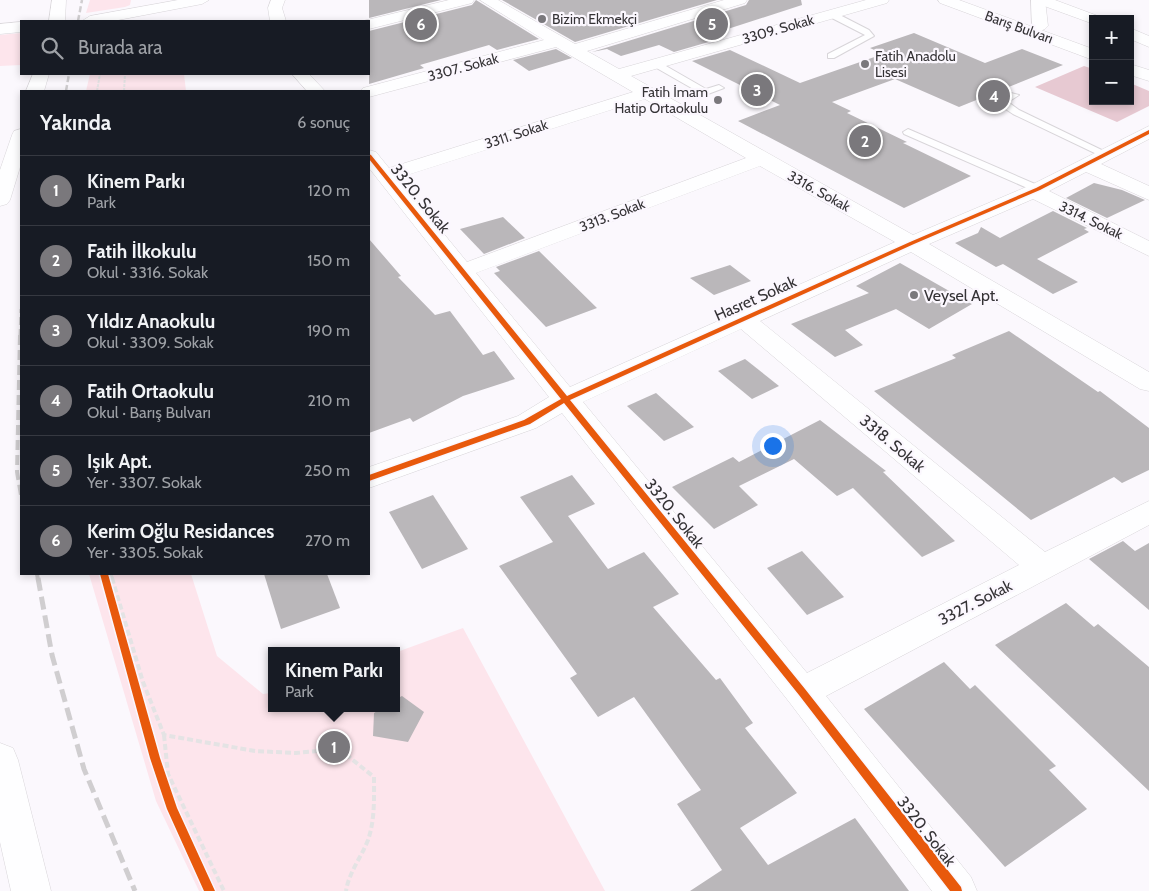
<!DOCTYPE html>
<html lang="tr">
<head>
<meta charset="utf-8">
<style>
  body { margin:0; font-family:Cabin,sans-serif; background:#20242c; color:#f1f3f6 }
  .controls { position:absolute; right:15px; top:15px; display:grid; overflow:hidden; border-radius:0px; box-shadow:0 2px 8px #0003 }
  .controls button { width:45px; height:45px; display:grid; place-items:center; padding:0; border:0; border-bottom:1px solid #363941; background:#171b24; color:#f1f3f6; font:25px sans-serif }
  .you { position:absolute; left:772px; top:445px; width:18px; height:18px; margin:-12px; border:4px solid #fff; border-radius:50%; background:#1a73e8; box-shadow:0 0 0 8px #1a73e833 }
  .badge { display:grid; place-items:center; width:32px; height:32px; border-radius:50%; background:#7a787c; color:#fff; font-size:16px; font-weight:700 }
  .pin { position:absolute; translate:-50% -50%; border:2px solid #fff; box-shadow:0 1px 5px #0006 }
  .popup { position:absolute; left:268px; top:647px; width:132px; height:65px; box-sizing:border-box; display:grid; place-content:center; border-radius:0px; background:#171b24; filter:drop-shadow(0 1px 4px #0005); font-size:16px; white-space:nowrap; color:#9ea1a6 }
  .popup b { font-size:19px; color:#f1f3f6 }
  .popup::after { content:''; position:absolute; left:50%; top:100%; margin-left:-10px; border:10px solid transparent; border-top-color:#171b24 }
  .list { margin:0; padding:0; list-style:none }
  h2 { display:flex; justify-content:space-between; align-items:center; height:65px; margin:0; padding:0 20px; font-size:21px }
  h2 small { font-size:16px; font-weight:400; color:#9ea1a6 }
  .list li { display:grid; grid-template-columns:32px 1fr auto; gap:15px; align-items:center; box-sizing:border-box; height:70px; padding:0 20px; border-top:1px solid #363941 }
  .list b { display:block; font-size:19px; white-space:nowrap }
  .list p { margin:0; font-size:16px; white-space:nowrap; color:#9ea1a6 }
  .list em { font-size:16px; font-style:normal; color:#9ea1a6 }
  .icon { flex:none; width:28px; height:28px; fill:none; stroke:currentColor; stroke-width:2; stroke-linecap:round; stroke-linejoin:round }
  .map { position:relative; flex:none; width:1149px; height:891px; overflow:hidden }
  .search { position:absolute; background:#171b24; box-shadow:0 2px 8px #0003; left:20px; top:20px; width:350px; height:55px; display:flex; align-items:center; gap:12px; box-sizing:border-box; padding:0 18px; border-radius:0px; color:#9ea1a6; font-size:19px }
  .panel { position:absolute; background:#171b24; box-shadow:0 2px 8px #0003; left:20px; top:90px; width:350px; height:485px; border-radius:0px }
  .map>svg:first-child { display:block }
  .green { fill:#fde5ec }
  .forest { fill:#e7c9d2 }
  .building { fill:#bab7ba }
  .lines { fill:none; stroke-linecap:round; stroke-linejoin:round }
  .service-casing { stroke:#d8d5d9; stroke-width:2 }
  .minor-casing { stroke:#d8d5d9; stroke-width:1 }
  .tertiary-casing { stroke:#d8d5d9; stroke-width:1 }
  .secondary-casing { stroke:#d8d5d9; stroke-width:1 }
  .path-far2 { stroke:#e4e3e4; stroke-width:2; stroke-dasharray:3 1; stroke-linecap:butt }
  .path-far1 { stroke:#e4e3e4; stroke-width:3; stroke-dasharray:5 2.5; stroke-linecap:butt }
  .path { stroke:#e4e3e4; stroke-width:4; stroke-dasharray:6 3; stroke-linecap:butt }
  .service { fill:#fefeff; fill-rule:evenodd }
  .minor { fill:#fefeff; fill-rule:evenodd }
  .tertiary { fill:#fefeff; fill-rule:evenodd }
  .secondary { fill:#fefeff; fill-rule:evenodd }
  .rail-far3 { stroke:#d0ced0; stroke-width:2.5; stroke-dasharray:6 3; stroke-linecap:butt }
  .rail-far2 { stroke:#d0ced0; stroke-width:3; stroke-dasharray:8 4; stroke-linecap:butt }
  .rail-far1 { stroke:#d0ced0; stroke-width:4; stroke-dasharray:10 5; stroke-linecap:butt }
  .rail { stroke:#d0ced0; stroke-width:5; stroke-dasharray:13 6; stroke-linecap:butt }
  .cycleway-casing { stroke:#fbf7fe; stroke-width:3 }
  .cycleway { fill:#e8590c; fill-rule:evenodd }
  .poi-dot { fill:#7a787c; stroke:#fbf7fe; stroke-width:2 }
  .labels { text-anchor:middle; stroke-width:4.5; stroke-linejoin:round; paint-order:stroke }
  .far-poi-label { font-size:14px; fill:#353336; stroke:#fbf7fe; text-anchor:start }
  .far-street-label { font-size:14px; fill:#353336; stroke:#fbf7fe }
  .street-label { font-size:16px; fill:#353336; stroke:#fbf7fe }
  .poi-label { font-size:16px; fill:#353336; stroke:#fbf7fe; text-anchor:start }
</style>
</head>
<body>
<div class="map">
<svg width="1149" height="891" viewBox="0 0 1149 891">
  <rect width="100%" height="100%" fill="#fbf8fd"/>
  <g class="green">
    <polygon points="90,0 131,0 130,5 125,7 86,13"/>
    <polygon points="21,33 21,65 0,66 0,35"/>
    <polygon points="90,74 184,74 186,91 86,91"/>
    <polygon points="89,574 191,574 217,656 263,694 271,693 272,708 396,708 397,652 463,628 605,891 199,891 156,801"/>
  </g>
  <polygon class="forest" points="1084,66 1093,69 1093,101 1130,101 1130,83 1149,91 1149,106 1117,122 1035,87"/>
  <g class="building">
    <polygon points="369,0 441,0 369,18"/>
    <polygon points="476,0 539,39 497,50 489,45 420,65 424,68 369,84 369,31 472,5"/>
    <polygon points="502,0 717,0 575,42"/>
    <polygon points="749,0 801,0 802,5 703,37 712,41 674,52 659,45 621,56 607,49 592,52 746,5"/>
    <polygon points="914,33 985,63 1022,49 1063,65 959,107 895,79 832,102 851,111 847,113 907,142 903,143 971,176 904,208 738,121 780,105 692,61 730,50 800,83 883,54 870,48"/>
    <polygon points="556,49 572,58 529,71 513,60"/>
    <polygon points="1094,183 1122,190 1145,200 1107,218 1066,198"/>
    <polygon points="1053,211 1087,228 1084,229 1089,232 1037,259 1078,282 1053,294 1003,264 996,267 955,243 978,233 981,227 1000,238"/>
    <polygon points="503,217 525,238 484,254 460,229"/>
    <polygon points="369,239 401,276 398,277 435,315 450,311 483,355 494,351 515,379 463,396 413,422 410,418 369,433"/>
    <polygon points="539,251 597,308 546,327 494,273 500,271 496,267"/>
    <polygon points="900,263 972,304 929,329 896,309 845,330 863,345 835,357 791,324 869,293 856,286"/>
    <polygon points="730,265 751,281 714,295 690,278"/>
    <polygon points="1009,331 1098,392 1100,391 1149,428 1149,470 1122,483 1114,477 1031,520 874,391 956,358 952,355"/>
    <polygon points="745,359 779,386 752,399 718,371"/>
    <polygon points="656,393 694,427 664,441 627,406"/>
    <polygon points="820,420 886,471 883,472 955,541 922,557 853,488 837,496 794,459 739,486 758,505 714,529 672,487 733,457 739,462"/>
    <polygon points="572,475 595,504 568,516 608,569 644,552 679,594 653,607 716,680 720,678 753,723 745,728 797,793 740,828 768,865 855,818 909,891 690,891 722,870 677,804 701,790 634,697 598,717 570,678 577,674 499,566 553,542 520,497"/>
    <polygon points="433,495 468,549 422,569 389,512"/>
    <polygon points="1123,541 1135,551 1149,543 1149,610 1089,559"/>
    <polygon points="802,551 844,597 807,615 767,568"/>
    <polygon points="264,574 327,574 340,608 281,629"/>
    <polygon points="1066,603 1094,627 1098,624 1149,667 1149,791 995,645"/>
    <polygon points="944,662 970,689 975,685 1056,766 1049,770 1087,809 1005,867 864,709"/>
    <polygon points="402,696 424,712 408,742 373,736 374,713 382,708 396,708 396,699"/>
  </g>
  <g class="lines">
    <g class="service-casing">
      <g id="service">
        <polygon points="828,12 834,12 869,30 874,36 834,58 828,58 828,54 865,35 828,16"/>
        <polygon points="653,62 659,62 706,89 719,85 724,88 708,94 702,94 653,66"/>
        <polygon points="1011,93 1019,95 1008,102 1019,110 1112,155 1111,157 1103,157 1013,114 998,104 998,100"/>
        <polygon points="908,129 1042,187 1043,189 1038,192 1034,191 904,134 903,132"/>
      </g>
    </g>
    <g class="minor-casing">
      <g id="minor">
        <polygon points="52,0 66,0 65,21 49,21"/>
        <polygon points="178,0 209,0 202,4 113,21 82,21 90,16"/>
        <polygon points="271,0 285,0 282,8 286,21 270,21 268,8"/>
        <polygon points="449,0 474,0 472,3 369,29 369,21 363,21"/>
        <path d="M480,0H498L575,44L724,0H747L745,3L587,51L619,69L866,0H889L887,3L631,76L913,235L1031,185L1149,126V139L1101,164L1149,186V200L1086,172L1049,191L1149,241V256L1033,199L929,244L1149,372V391L1140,389L911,252L760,321L1045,552L1149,501V525L826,696L971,877L977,891H932L790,703L562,413L536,428L369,488V467L518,416L549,397L369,168V150L376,152L389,168L633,92L556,47L369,97V91H361L363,88L544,40ZM645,99L746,158L467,262L398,178ZM760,166L895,242L570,387L476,273ZM741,329L1019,565L807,673L583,402Z"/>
        <polygon points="1034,0 1055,0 1098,16 1100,19 1093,19 1093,24 1088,22 1036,3"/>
        <polygon points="21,22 21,32 0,34 0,24"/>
        <polygon points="1130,28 1149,36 1149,47 1130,39"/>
        <polygon points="33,74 49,74 44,91 26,91"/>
        <polygon points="292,74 309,74 325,91 307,91"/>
        <polygon points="21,129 21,164 10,200 7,204 0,206 0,170 12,135 14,131"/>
        <polygon points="0,743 13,748 18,760 51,891 11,891 0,842"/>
      </g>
    </g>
    <g class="tertiary-casing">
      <polygon id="tertiary" points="1031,0 1045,0 1048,26 1045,29 1040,31 1032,26"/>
    </g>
    <g class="secondary-casing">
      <g id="secondary">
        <polygon points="938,0 959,0 1093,49 1093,60 940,3"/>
        <polygon points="1130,64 1149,70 1149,81 1130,75"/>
      </g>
    </g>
    <g class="path-far2">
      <polyline points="97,91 100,74"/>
      <polyline points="124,91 125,74"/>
    </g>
    <polyline class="path-far1" points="111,574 113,580"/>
    <g class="path">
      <path d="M112,578L143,682L164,735L255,751L296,753L339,749L374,777C374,798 375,820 368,840C361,858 349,872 346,891"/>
      <polyline points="164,735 168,774 224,891"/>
    </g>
    <use href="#service" class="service"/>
    <use href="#minor" class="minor"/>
    <use href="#tertiary" class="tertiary"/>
    <use href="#secondary" class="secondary"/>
    <g class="rail-far3">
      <polyline points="78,21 82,0"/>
      <polyline points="66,91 69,74"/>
    </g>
    <polyline class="rail-far2" points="20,337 21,309"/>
    <g class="rail-far1">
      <polyline points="20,335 17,472 21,495"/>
      <polyline points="37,574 38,580"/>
    </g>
    <polyline class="rail" points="38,578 52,655 84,769 135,891"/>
    <g class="cycleway-casing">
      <g id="cycleway">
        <polygon points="1149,130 1149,134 1040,190 914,244 570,400 805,689 961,887 962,891 950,891 799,695 564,403 530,424 369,481 369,475 524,420 561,399 369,159 369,154 371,155 567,396 910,242 1036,188"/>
        <polygon points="100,574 108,574 160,758 177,808 215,891 204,891 167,809 150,758"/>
      </g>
    </g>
    <use href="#cycleway" class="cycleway"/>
  </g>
  <g class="poi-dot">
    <circle cx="542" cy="19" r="5"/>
    <circle cx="865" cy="64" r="5"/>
    <circle cx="718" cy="100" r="5"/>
    <circle cx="914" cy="295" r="5"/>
  </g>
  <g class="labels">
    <g class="far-poi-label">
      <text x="552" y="24">Bizim Ekmekçi</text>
      <text x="875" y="61">Fatih Anadolu<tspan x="875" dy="16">Lisesi</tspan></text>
      <text x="708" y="97" text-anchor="end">Fatih İmam<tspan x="708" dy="16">Hatip Ortaokulu</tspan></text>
    </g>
    <g class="far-street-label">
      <text transform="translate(1019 27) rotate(20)" y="5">Barış Bulvarı</text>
      <text transform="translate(778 29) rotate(-16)" y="5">3309. Sokak</text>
      <text transform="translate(463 67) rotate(-15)" y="5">3307. Sokak</text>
      <text transform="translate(516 134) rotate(-18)" y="5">3311. Sokak</text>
      <text transform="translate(819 191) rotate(29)" y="5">3316. Sokak</text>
      <text transform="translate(612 215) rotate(-21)" y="5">3313. Sokak</text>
      <text transform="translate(1091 220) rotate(26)" y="5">3314. Sokak</text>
    </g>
    <g class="street-label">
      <text transform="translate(421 198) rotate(51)" y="6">3320. Sokak</text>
      <text transform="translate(755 298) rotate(-24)" y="6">Hasret Sokak</text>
      <text transform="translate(893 443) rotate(40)" y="6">3318. Sokak</text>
      <text transform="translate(675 513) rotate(51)" y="6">3320. Sokak</text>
      <text transform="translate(975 602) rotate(-27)" y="6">3327. Sokak</text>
      <text transform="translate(927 831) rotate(52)" y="6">3320. Sokak</text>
    </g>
    <g class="poi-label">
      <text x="924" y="301">Veysel Apt.</text>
    </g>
  </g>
</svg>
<div class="controls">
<button>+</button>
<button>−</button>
</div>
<div class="you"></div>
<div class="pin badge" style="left:334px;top:747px">1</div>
<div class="popup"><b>Kinem Parkı</b>Park</div>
<div class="pin badge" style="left:865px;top:141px">2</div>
<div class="pin badge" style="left:757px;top:90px">3</div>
<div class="pin badge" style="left:994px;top:96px">4</div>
<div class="pin badge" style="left:712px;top:24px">5</div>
<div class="pin badge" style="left:421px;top:24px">6</div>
<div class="search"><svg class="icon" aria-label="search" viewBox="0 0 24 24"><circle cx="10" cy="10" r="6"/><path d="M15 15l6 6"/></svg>Burada ara</div>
<section class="panel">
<h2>Yakında<small>6 sonuç</small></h2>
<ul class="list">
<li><span class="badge">1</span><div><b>Kinem Parkı</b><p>Park</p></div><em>120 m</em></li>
<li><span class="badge">2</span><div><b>Fatih İlkokulu</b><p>Okul · 3316. Sokak</p></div><em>150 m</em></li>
<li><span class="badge">3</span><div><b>Yıldız Anaokulu</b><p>Okul · 3309. Sokak</p></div><em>190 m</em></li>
<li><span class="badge">4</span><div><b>Fatih Ortaokulu</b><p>Okul · Barış Bulvarı</p></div><em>210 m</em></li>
<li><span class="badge">5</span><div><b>Işık Apt.</b><p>Yer · 3307. Sokak</p></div><em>250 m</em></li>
<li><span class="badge">6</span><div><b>Kerim Oğlu Residances</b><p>Yer · 3305. Sokak</p></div><em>270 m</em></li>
</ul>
</section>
</div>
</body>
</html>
